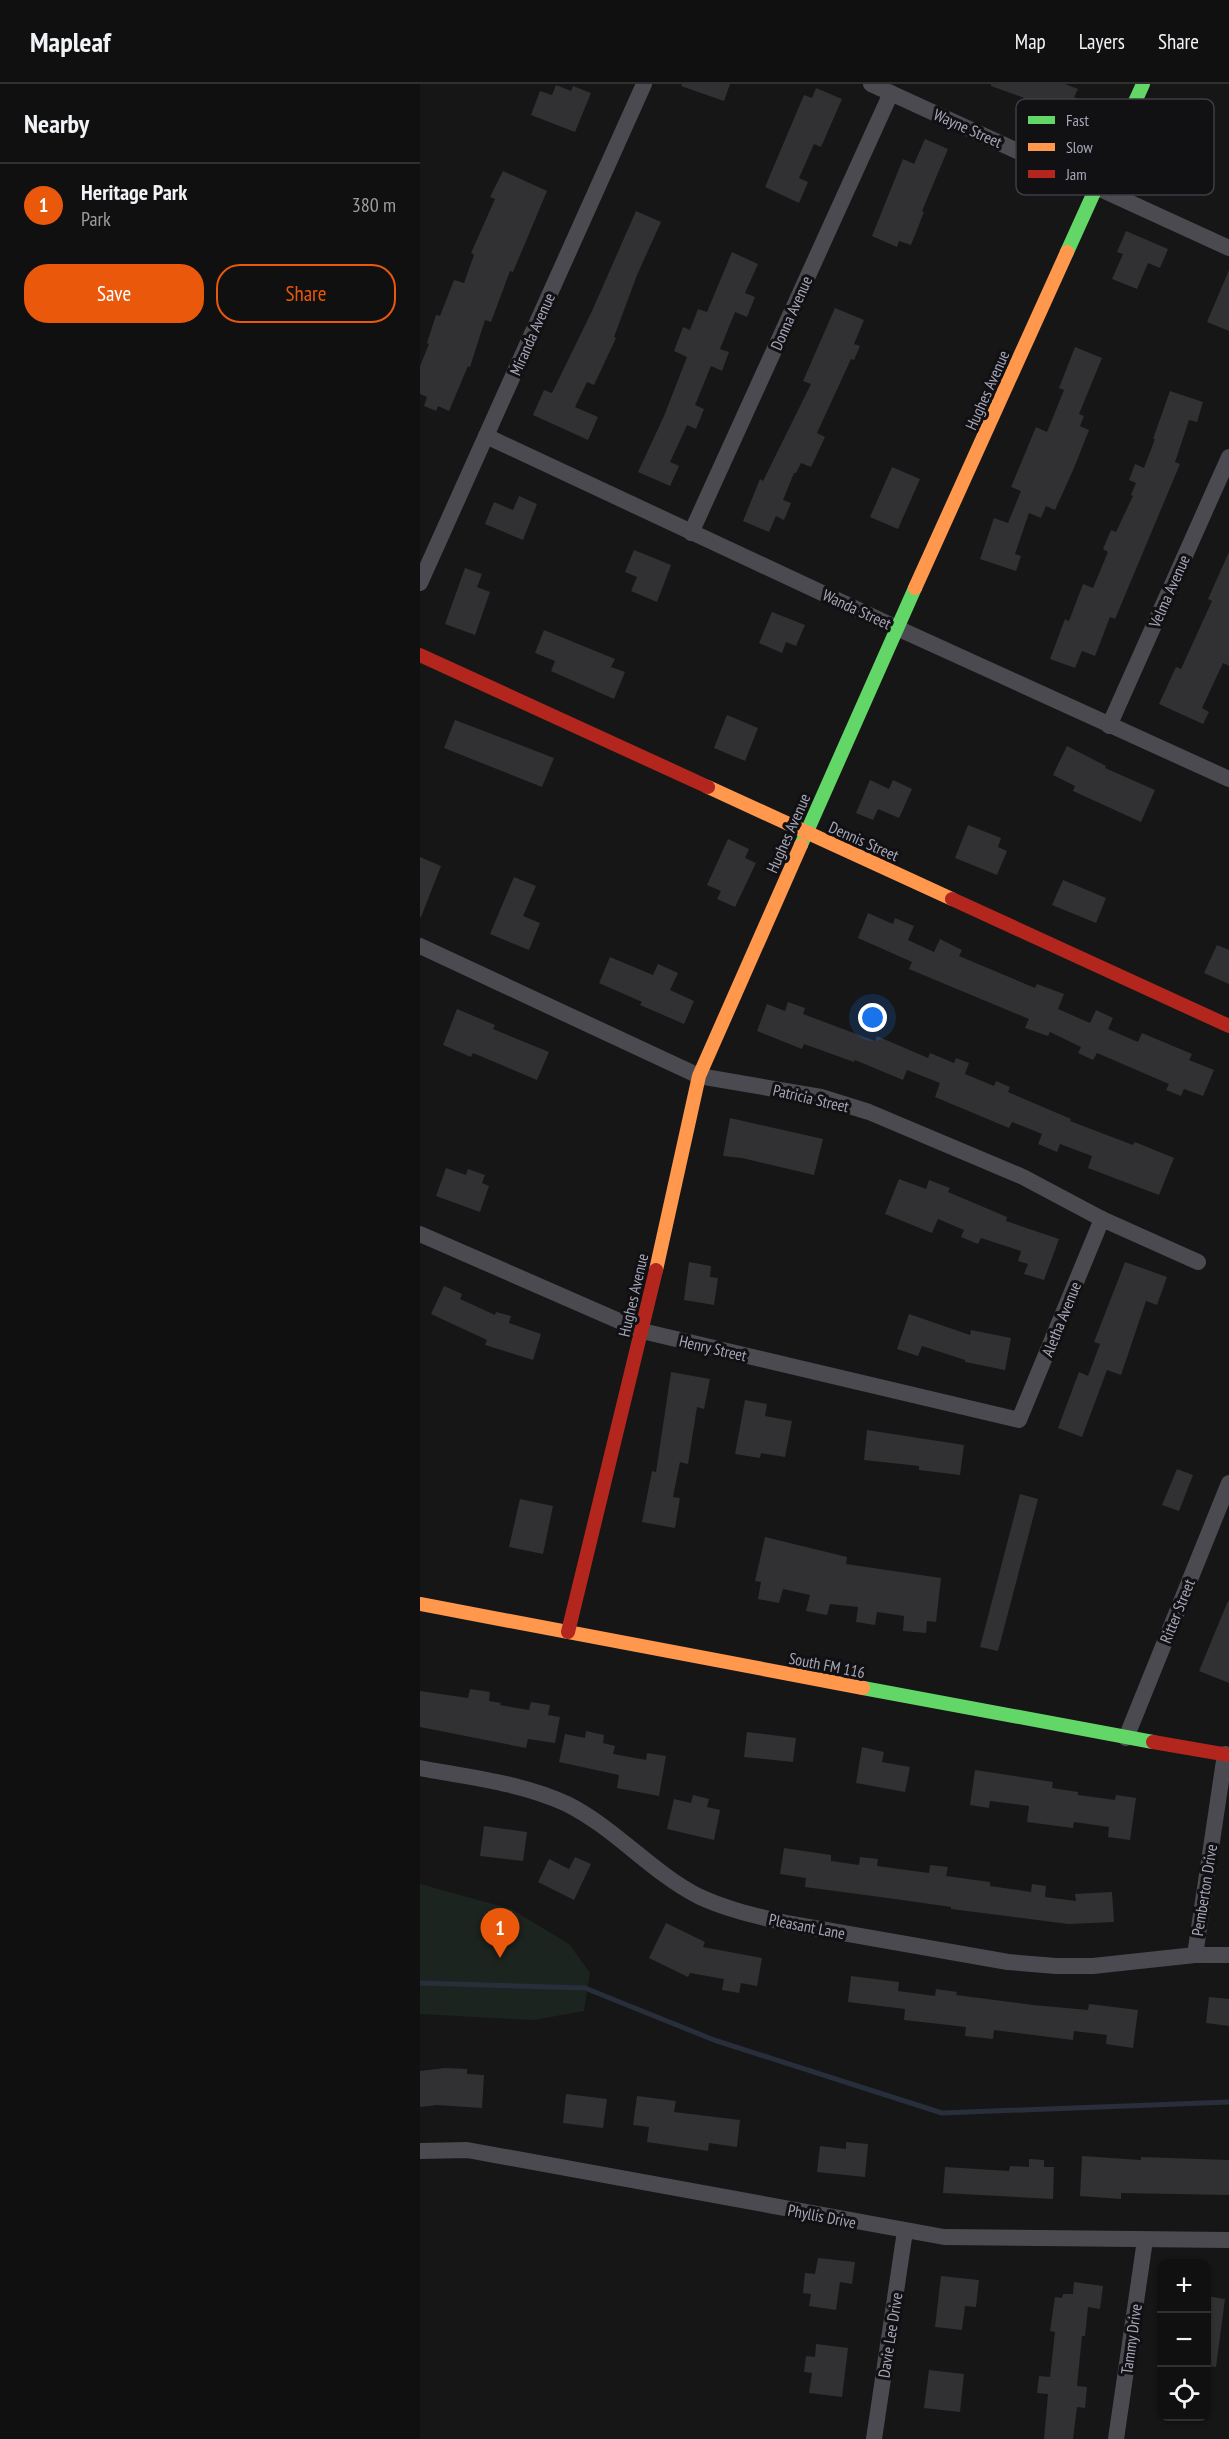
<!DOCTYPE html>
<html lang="en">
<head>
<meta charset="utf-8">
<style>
  body { margin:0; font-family:"PT Sans Narrow",sans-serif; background:#19191a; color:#f1f3f6 }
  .controls { position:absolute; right:18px; bottom:18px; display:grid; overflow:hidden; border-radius:12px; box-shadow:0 2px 4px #0004 }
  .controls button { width:54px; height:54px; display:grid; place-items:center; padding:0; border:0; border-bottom:2px solid #303031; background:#101011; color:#f1f3f6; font:30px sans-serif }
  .you { position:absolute; left:453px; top:934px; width:21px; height:21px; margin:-15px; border:4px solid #fff; border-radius:50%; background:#1a73e8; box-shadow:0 0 0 9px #1a73e833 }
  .badge { display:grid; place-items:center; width:39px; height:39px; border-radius:50%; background:#ea580c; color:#fff; font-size:20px; font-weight:700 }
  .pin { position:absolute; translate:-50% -50px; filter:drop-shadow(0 2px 3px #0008) }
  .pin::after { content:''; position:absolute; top:32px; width:21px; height:18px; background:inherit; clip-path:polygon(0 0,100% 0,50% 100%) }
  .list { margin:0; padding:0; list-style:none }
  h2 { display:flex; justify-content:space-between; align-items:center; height:78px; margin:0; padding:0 24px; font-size:26px }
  h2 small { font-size:20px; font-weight:400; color:#9c9d9f }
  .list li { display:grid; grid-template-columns:39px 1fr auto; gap:18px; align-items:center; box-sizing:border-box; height:84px; padding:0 24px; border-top:2px solid #303031 }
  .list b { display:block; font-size:22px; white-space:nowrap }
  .list p { margin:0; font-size:20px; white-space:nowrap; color:#9c9d9f }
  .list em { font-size:20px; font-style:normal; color:#9c9d9f }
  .actions { display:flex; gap:12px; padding:18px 24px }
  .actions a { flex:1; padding:14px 0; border:2px solid #ea580c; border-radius:24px; text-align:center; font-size:21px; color:#ea580c }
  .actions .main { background:#ea580c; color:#fff }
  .icon { flex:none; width:33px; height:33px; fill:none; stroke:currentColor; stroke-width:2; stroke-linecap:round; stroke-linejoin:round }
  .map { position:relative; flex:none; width:809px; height:2355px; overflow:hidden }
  header { display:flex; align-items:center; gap:36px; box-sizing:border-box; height:84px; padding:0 30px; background:#101011; border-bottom:2px solid #303031 }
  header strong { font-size:28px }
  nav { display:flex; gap:33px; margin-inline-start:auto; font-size:21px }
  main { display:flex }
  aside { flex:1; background:#101011 }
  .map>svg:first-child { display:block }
  .green { fill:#1c241f }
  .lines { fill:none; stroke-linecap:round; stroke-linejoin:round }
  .stream { stroke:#282e3a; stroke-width:5 }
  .building { fill:#313133 }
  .street { stroke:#4a4a50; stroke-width:16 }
  .fast { stroke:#63d668; stroke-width:14 }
  .slow { stroke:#ff974d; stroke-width:14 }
  .jam { stroke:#b3261e; stroke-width:14 }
  .labels { text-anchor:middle; stroke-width:6; stroke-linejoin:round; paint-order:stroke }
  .street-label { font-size:16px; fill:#a6a7b9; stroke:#111013 }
  .key { fill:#111013; stroke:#3e3d45; stroke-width:1.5 }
  .key-label { font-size:16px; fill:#a6a7b9 }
</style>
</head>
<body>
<header>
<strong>Mapleaf</strong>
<nav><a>Map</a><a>Layers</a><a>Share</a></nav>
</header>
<main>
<aside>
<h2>Nearby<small></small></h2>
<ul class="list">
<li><span class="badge">1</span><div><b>Heritage Park</b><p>Park</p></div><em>380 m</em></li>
</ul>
<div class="actions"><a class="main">Save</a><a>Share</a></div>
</aside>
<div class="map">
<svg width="809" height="2355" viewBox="0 0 809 2355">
  <rect width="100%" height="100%" fill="#161617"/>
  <polygon class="green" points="0,1800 91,1825 149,1860 170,1889 164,1927 114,1936 0,1930"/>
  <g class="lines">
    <polyline class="stream" points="0,1899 165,1904 294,1956 522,2029 809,2018"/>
  </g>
  <g class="building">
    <polygon points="262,0 310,0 304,17 261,2"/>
    <polygon points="571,0 645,0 658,5 654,13 676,23 664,51 627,36 628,32 601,23 604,14 571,2"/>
    <polygon points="136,1 151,7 153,2 171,9 155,48 111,31 120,7 132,11"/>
    <polygon points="396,4 422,15 401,63 394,60 379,94 388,98 379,119 345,103 384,11 392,14"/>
    <polygon points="505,55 528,65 502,127 504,128 491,161 479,157 477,163 452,152 483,75 494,80"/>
    <polygon points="83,87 127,107 93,188 90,187 71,238 65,236 50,283 48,282 29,327 18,322 16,327 4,322 7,313 0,310 0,282 9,260 7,259 16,231 20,232 34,196 44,199 54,171 51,169 75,115 70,113"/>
    <polygon points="216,127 241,138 217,191 194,253 196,254 174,301 167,298 155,323 178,333 168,356 113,331 124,306 132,309 172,227"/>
    <polygon points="706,147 748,165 740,184 728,179 717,205 692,195 703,170 697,168"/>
    <polygon points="312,168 338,180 325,209 335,213 327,233 315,228 300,265 309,268 302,287 291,282 275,321 284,325 276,345 267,341 250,378 259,382 250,402 218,388 244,332 267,273 254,267 263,243 270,246 278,225 287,228"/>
    <polygon points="809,186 809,247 787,238"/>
    <polygon points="415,224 444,236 434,260 440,262 434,276 431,275 397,349 405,353 391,383 381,379 376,389 374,389 363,416 371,419 364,436 356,432 349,448 323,437 340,395 343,397 391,300 383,297"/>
    <polygon points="655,263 682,274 659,330 664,332 660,342 669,346 654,384 635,426 626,422 621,434 609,429 595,470 601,472 596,487 560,475 574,434 588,439 601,407 591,403 616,343 627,348 644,306 639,304"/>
    <polygon points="750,307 783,318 777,338 769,336 755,378 760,380 695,535 690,533 675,572 662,567 655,584 630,575 645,535 649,537 663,500 673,504 688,468 683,465 691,446 696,448 713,412 711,411 716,399 709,396 715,380 724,384 735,355 733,355"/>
    <polygon points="472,383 500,395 478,445 450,433"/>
    <polygon points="99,412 117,420 103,456 65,440 74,418 93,426"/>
    <polygon points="214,466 251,481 237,518 211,507 217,493 205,488"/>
    <polygon points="809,468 809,582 803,579 782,624 789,628 783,640 739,620 756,583 761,585 792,517 788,515"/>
    <polygon points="45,484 62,490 57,503 70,508 55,551 25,540"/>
    <polygon points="352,528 385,541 376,562 366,558 362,569 339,559"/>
    <polygon points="124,546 195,575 191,583 205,588 194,615 131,587 135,577 115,569"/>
    <polygon points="307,631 338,644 325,677 294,664"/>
    <polygon points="35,636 134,674 122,703 24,664"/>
    <polygon points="647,662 686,682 685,684 735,706 721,738 653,707 655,702 633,691"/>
    <polygon points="450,696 469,705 473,696 492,705 479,734 458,725 453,736 436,729"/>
    <polygon points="548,741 581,754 578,763 587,767 577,791 535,774"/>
    <polygon points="308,755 329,765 325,774 336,779 315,823 297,815 301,807 287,801"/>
    <polygon points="0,773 21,782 1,833 0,833"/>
    <polygon points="94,793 116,802 103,832 120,839 109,866 70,850"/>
    <polygon points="643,796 686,814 676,839 632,821"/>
    <polygon points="448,829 473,840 475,834 494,842 488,856 514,868 520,855 542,866 539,872 615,904 617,900 644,910 638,925 670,939 676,926 693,934 688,945 718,958 722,949 772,970 769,976 794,986 783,1012 764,1005 761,1012 746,1006 749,1000 677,969 673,976 658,969 661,963 630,948 628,952 605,944 609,935 489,885 492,878 438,854"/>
    <polygon points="797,861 809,866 809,900 784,889"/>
    <polygon points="190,873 233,891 238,880 258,889 250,906 274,917 264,940 220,921 222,918 179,899"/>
    <polygon points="368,918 385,924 383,930 455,957 457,952 508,974 510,969 534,979 536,974 549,979 545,990 574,1002 576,997 590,1003 588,1008 651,1035 650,1037 713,1061 715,1058 754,1074 739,1111 668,1084 672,1072 640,1060 637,1068 618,1060 622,1050 592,1038 589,1044 515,1013 520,999 487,986 483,996 435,976 434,978 384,960 382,965 337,947 347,920 365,927"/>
    <polygon points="37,925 75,941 73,945 129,968 117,996 53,969 51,973 23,961"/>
    <polygon points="310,1034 403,1055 394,1091 322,1074 303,1072"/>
    <polygon points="26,1084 46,1091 48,1085 65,1091 62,1099 69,1102 60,1128 16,1112"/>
    <polygon points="479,1095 506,1105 509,1096 530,1104 528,1108 587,1133 586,1137 639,1155 624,1196 604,1190 608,1180 598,1177 601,1167 561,1154 558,1160 541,1153 544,1146 518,1135 512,1149 465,1130"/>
    <polygon points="269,1178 291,1182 290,1193 298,1194 294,1221 264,1216"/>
    <polygon points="705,1178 747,1193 737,1221 726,1217 701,1291 687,1286 662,1353 638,1344 659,1288 668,1292 680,1260 674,1258"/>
    <polygon points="24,1202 42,1210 40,1215 75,1231 76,1228 91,1232 89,1239 121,1250 113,1276 65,1261 67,1256 11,1230"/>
    <polygon points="489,1230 550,1251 551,1246 591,1254 585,1286 545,1278 545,1276 502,1262 498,1272 477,1265"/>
    <polygon points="251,1288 290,1295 284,1325 277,1323 268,1380 260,1378 253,1413 260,1414 255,1444 222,1438 232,1387 236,1388"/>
    <polygon points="325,1316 347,1320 345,1332 372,1337 365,1373 341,1369 340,1374 315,1370"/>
    <polygon points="447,1346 544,1361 540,1391 499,1386 499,1382 444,1376"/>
    <polygon points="757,1385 773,1391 759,1427 742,1421"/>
    <polygon points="600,1410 618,1415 578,1567 560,1563"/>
    <polygon points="100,1415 133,1422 123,1470 89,1463"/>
    <polygon points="345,1453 427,1473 426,1480 521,1494 516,1538 507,1537 506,1549 483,1547 484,1532 457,1528 455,1541 436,1538 438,1523 410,1520 407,1531 386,1527 390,1511 363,1505 359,1519 338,1515 341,1498 335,1497"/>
    <polygon points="808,1517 809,1517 809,1599 779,1587"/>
    <polygon points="50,1605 70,1608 69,1617 81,1619 80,1621 109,1626 111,1618 130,1621 128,1631 140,1633 135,1659 108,1655 106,1664 0,1643 0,1607 48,1614"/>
    <polygon points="166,1647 184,1651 183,1659 195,1662 193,1670 226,1676 227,1669 246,1672 239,1712 197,1704 199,1691 139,1678 145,1650 165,1654"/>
    <polygon points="327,1648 376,1654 373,1678 324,1673"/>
    <polygon points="442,1663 464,1668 462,1678 490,1683 485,1708 436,1699"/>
    <polygon points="555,1686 633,1698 632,1704 658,1708 658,1711 695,1716 696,1711 716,1714 710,1756 688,1753 689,1743 654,1738 653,1744 607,1738 609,1722 570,1717 569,1724 550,1721"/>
    <polygon points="273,1711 289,1715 287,1723 300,1726 294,1756 247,1745 254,1715 271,1719"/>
    <polygon points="64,1742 107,1748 103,1777 60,1772"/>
    <polygon points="364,1764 411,1771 411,1777 439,1781 440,1773 458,1775 457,1782 509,1789 510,1781 528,1783 526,1792 570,1798 570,1802 611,1808 612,1800 626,1802 625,1813 656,1817 655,1810 692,1808 694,1838 648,1840 531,1825 531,1823 475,1815 385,1803 386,1794 360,1790"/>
    <polygon points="155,1773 171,1780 154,1816 118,1798 129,1775 149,1785"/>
    <polygon points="246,1839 285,1858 283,1863 342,1874 337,1902 321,1899 319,1909 302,1906 304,1895 270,1889 268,1893 229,1874"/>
    <polygon points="431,1892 479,1898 478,1907 515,1912 516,1905 537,1908 536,1911 613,1921 668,1926 669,1920 718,1926 713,1964 686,1960 687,1951 654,1947 653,1956 574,1946 573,1955 545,1952 546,1943 484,1936 485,1925 428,1918"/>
    <polygon points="789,1913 809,1915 809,1942 786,1939"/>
    <polygon points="25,1984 47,1985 47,1990 64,1991 62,2024 17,2021 0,2023 0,1987"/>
    <polygon points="146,2010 187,2015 183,2044 143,2039"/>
    <polygon points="217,2012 256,2017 254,2028 320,2036 317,2063 289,2059 288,2067 227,2058 229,2043 213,2041"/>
    <polygon points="426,2058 448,2060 445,2093 397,2088 400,2062 426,2065"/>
    <polygon points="662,2072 721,2076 721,2073 809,2076 809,2111 701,2109 701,2115 660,2112"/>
    <polygon points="609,2075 624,2076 624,2083 634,2083 633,2115 523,2109 525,2083 589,2087 590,2082 609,2083"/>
    <polygon points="398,2174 435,2178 432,2200 420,2198 416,2226 389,2222 391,2210 383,2209 385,2189 395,2190"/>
    <polygon points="521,2192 559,2196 556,2223 545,2222 542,2246 515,2243"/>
    <polygon points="654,2198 683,2202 680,2225 668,2223 665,2252 662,2252 657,2302 667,2303 665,2324 657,2323 653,2355 624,2355 628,2310 617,2309 619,2292 630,2293 635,2248 630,2247 635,2213 642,2214 643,2210 653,2210"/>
    <polygon points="786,2212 805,2215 796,2283 786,2282"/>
    <polygon points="396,2260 428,2264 422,2313 389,2309 392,2289 384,2288 386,2272 395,2273"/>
    <polygon points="509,2286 544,2290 540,2328 504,2324"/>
  </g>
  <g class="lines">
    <g class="street">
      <polyline points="451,0 809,164"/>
      <polyline points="66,352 477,544 809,695"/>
      <polyline points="271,449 471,9"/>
      <polyline points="0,499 224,0"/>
      <polyline points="689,642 809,373"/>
      <polyline points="0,862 279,992 401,1013 449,1028 603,1093 682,1135 778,1178"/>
      <polyline points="0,1150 222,1247 599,1336 682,1135"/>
      <polyline points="706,1654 809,1399"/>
      <path d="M0,1684C48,1693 102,1699 147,1720C195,1744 230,1787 278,1812C305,1825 337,1832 366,1839L588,1878L636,1882H673L775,1871H809"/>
      <polyline points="775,1871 805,1670"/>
      <polyline points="0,2067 47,2066 524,2153 809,2156"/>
      <polyline points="454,2355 485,2147"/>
      <polyline points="696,2355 725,2156"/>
    </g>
    <g class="fast">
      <polyline points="647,168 723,0"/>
      <polyline points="381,761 495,504"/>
      <polyline points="443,1604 733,1658"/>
    </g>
    <g class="slow">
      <polyline points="495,504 647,168"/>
      <polyline points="288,703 532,815"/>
      <polyline points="236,1186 279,992 381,761"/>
      <polyline points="0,1520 443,1604"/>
    </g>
    <g class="jam">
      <polyline points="0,571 288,703"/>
      <polyline points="532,815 809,942"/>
      <polyline points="148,1548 236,1186"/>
      <polyline points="733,1658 809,1671"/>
    </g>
  </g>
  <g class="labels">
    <g class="street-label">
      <text transform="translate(548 44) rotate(24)" y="6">Wayne Street</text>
      <text transform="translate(371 229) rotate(-66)" y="6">Donna Avenue</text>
      <text transform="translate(112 250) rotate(-66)" y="6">Miranda Avenue</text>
      <text transform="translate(567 306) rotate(-66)" y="6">Hughes Avenue</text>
      <text transform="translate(749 507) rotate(-66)" y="6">Velma Avenue</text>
      <text transform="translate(437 525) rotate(25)" y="6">Wanda Street</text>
      <text transform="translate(368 749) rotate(-66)" y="6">Hughes Avenue</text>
      <text transform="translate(444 757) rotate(24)" y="6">Dennis Street</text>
      <text transform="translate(391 1014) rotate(13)" y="6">Patricia Street</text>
      <text transform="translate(213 1211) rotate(-77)" y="6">Hughes Avenue</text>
      <text transform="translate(641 1235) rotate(-68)" y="6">Aletha Avenue</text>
      <text transform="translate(293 1264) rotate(13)" y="6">Henry Street</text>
      <text transform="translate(757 1527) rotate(-68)" y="6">Ritter Street</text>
      <text transform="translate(407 1581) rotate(11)" y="6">South FM 116</text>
      <text transform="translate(784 1806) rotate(-81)" y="6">Pemberton Drive</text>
      <text transform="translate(387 1842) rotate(11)" y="6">Pleasant Lane</text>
      <text transform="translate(402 2132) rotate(11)" y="6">Phyllis Drive</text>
      <text transform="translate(470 2251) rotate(-81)" y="6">Davie Lee Drive</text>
      <text transform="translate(711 2255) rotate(-82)" y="6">Tammy Drive</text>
    </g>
  </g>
  <rect x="596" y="15" width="198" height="96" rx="9" class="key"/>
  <rect x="608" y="32" width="27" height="8" fill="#63d668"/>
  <rect x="608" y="59" width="27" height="8" fill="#ff974d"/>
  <rect x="608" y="86" width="27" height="8" fill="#b3261e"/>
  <g class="key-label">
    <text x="646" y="42">Fast</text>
    <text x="646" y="69">Slow</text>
    <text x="646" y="96">Jam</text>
  </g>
</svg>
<div class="controls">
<button>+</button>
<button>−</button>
<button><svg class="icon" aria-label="locate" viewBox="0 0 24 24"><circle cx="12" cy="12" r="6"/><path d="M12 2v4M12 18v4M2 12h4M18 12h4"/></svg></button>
</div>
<div class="you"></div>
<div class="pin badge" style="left:80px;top:1874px">1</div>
</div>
</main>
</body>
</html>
